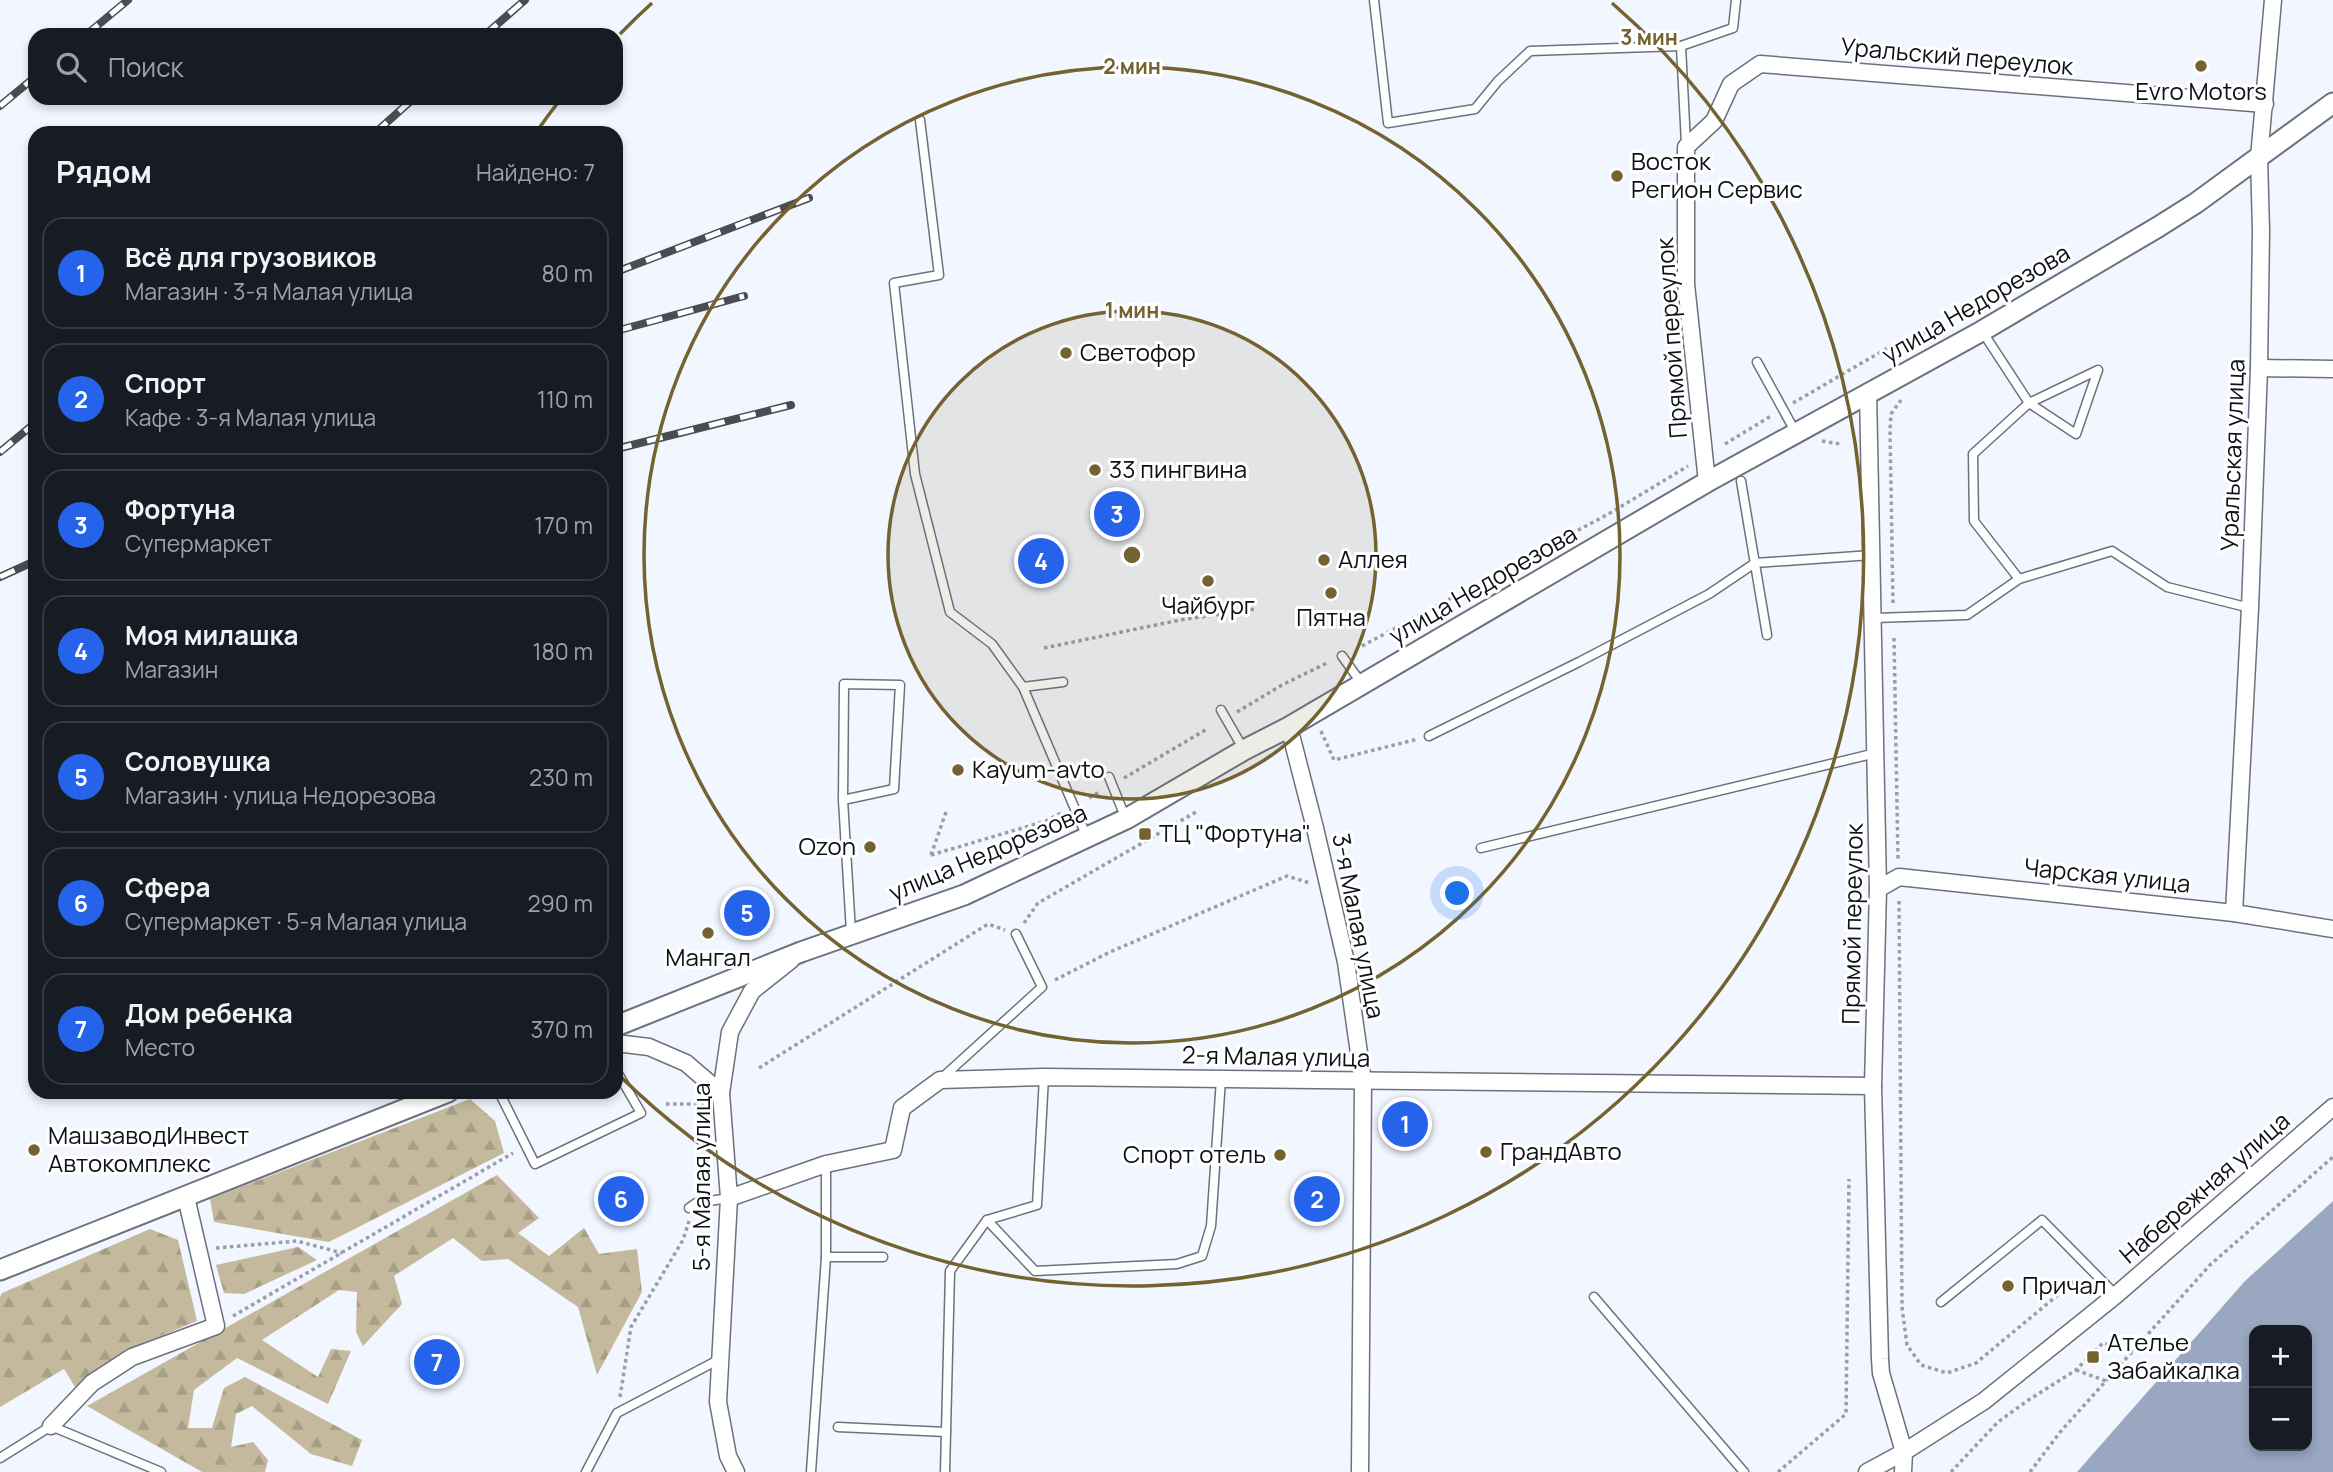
<!DOCTYPE html>
<html lang="ru">
<head>
<meta charset="utf-8">
<style>
  body { margin:0; font-family:Manrope,sans-serif; background:#20242c; color:#f1f3f6 }
  .controls { position:absolute; right:21px; bottom:21px; display:grid; overflow:hidden; border-radius:14px; box-shadow:0 4px 10px #0003 }
  .controls button { width:63px; height:63px; display:grid; place-items:center; padding:0; border:0; border-bottom:2px solid #363941; background:#171b24; color:#f1f3f6; font:35px sans-serif }
  .you { position:absolute; left:1458px; top:894px; width:24px; height:24px; margin:-18px; border:5px solid #fff; border-radius:50%; background:#1a73e8; box-shadow:0 0 0 10px #1a73e833 }
  .badge { display:grid; place-items:center; width:46px; height:46px; border-radius:50%; background:#2563eb; color:#fff; font-size:23px; font-weight:700 }
  .pin { position:absolute; translate:-50% -50%; border:4px solid #fff; box-shadow:0 2px 7px #0006 }
  .list { margin:0; padding:0; list-style:none }
  h2 { display:flex; justify-content:space-between; align-items:center; height:91px; margin:0; padding:0 28px; font-size:30px }
  h2 small { font-size:23px; font-weight:400; color:#9ea1a6 }
  .list li { display:grid; grid-template-columns:46px 1fr auto; gap:21px; align-items:center; box-sizing:border-box; height:112px; margin:0 14px 14px; padding:0 14px; border:2px solid #363941; border-radius:21px }
  .list b { display:block; font-size:26px; white-space:nowrap }
  .list p { margin:0; font-size:23px; white-space:nowrap; color:#9ea1a6 }
  .list em { font-size:23px; font-style:normal; color:#9ea1a6 }
  .icon { flex:none; width:38px; height:38px; fill:none; stroke:currentColor; stroke-width:2; stroke-linecap:round; stroke-linejoin:round }
  .map { position:relative; flex:none; width:2333px; height:1472px; overflow:hidden }
  .search { position:absolute; background:#171b24; box-shadow:0 4px 10px #0003; left:28px; top:28px; width:595px; height:77px; display:flex; align-items:center; gap:18px; box-sizing:border-box; padding:0 24px; border-radius:21px; color:#9ea1a6; font-size:26px }
  .panel { position:absolute; background:#171b24; box-shadow:0 4px 10px #0003; left:28px; top:126px; width:595px; height:973px; border-radius:21px }
  .map>svg:first-child { display:block }
  .forest { fill:url(#forest-firs) }
  .water { fill:#99a7c1; fill-rule:evenodd }
  .lines { fill:none; stroke-linecap:round; stroke-linejoin:round }
  .service-casing { stroke:#6b727e; stroke-width:11 }
  .minor-casing { stroke:#6b727e; stroke-width:19 }
  .tertiary-casing { stroke:#6b727e; stroke-width:23 }
  .path { stroke:#9b9ea6; stroke-width:3.5; stroke-dasharray:3.5 3.5; stroke-linecap:butt }
  .service { stroke:#fff; stroke-width:8 }
  .minor { stroke:#fff; stroke-width:16 }
  .tertiary { stroke:#fff; stroke-width:19 }
  .rail-casing { stroke:#4a4c52; stroke-width:8 }
  .rail { stroke:#fff; stroke-width:5; stroke-dasharray:16; stroke-linecap:butt }
  .ring { fill:none; stroke:#746230; stroke-width:3.5 }
  .poi-dot { fill:#746230; stroke:#fff; stroke-width:2.5 }
  .labels { text-anchor:middle; stroke-width:6; stroke-linejoin:round; paint-order:stroke }
  .street-label { font-size:24px; fill:#0e1015; stroke:#fff }
  .poi-label { font-size:24px; fill:#0e1015; stroke:#fff; text-anchor:start }
  .centre { fill:#746230; stroke:#fff; stroke-width:3.5 }
  .ring-label { font-size:21px; text-anchor:middle; font-weight:bold; fill:#746230; stroke:#fff; stroke-width:6; stroke-linejoin:round; paint-order:stroke }
</style>
</head>
<body>
<div class="map">
<svg width="2333" height="1472" viewBox="0 0 2333 1472">
  <defs>
    <pattern id="forest-firs" width="22" height="20" patternUnits="userSpaceOnUse" patternTransform="scale(1.75)"><rect width="22" height="20" fill="#c4b99c"/><path d="M5 1l3.5 6h-7zM16 11l3.5 6h-7z" fill="#a79e86"/></pattern>
  </defs>
  <rect width="100%" height="100%" fill="#f2f6ff"/>
  <g class="forest">
    <polygon points="470,1099 495,1121 504,1153 329,1242 214,1222 210,1199"/>
    <polygon points="497,1175 539,1218 518,1233 549,1256 584,1228 599,1254 637,1249 642,1292 597,1375 578,1307 508,1259 482,1261 453,1238 394,1276 402,1304 363,1346 356,1332 357,1292 339,1290 262,1340 318,1377 331,1349 351,1351 328,1404 237,1358 194,1390 188,1428 212,1428 224,1388 245,1377 362,1440 352,1466 311,1454 252,1406 236,1414 231,1447 253,1442 268,1460 265,1472 202,1472 87,1406"/>
    <polygon points="150,1229 178,1240 197,1321 130,1349 75,1387 64,1369 0,1407 0,1297 2,1293"/>
    <polygon points="298,1247 317,1260 244,1294 224,1293 216,1265"/>
  </g>
  <path class="water" d="M2333,1201V1472H2077L2245,1281ZM2254,1330H2307V1446H2254Z"/>
  <g class="lines">
    <g class="service-casing">
      <g id="service">
        <polyline points="1374,0 1388,123 1475,109 1498,81 1530,51 1681,46 1733,28 1736,0"/>
        <polyline points="1681,46 1686,144"/>
        <polyline points="920,120 939,275 894,283 915,474 950,612 992,644 1023,687 1063,682"/>
        <polyline points="1982,331 2029,403 2098,370 2076,434 2029,403 1973,454 1974,521 2019,579"/>
        <polyline points="1757,362 1796,433"/>
        <polyline points="1741,481 1767,635"/>
        <polyline points="1874,618 1967,615 2019,579 2112,551 2167,587 2250,608"/>
        <polyline points="1342,656 1362,684"/>
        <polyline points="1023,687 1086,835"/>
        <polyline points="1221,710 1244,750"/>
        <polyline points="1429,736 1579,662 1709,594 1755,563 1872,555"/>
        <polyline points="1109,777 1126,819"/>
        <polyline points="843,800 844,684 900,685 894,789 843,800 851,932"/>
        <polyline points="1481,848 1876,753"/>
        <polyline points="943,1077 1042,987 1016,934"/>
        <polyline points="499,1092 535,1164 641,1113 616,1070"/>
        <polyline points="689,1208 696,1203 729,1198"/>
        <polyline points="987,1220 1035,1271 1177,1264 1202,1256 1211,1226 1221,1079"/>
        <polyline points="826,1257 883,1257"/>
        <polyline points="1594,1297 1744,1472"/>
        <polyline points="1941,1302 2042,1220 2116,1295"/>
        <polyline points="838,1427 946,1432"/>
        <polyline points="0,1458 51,1426 161,1472"/>
        <polyline points="586,1472 617,1413 720,1359"/>
        <polyline points="811,1472 826,1257 826,1164"/>
        <polyline points="945,1472 950,1271 987,1220 1037,1205 1044,1077"/>
      </g>
    </g>
    <g class="minor-casing">
      <g id="minor">
        <polyline points="2259,368 2333,369"/>
        <polyline points="1868,392 1878,889 1873,1086 1880,1359 1881,1373 1904,1452 1903,1472"/>
        <polyline points="1707,482 1686,284 1686,147 1714,121 1731,84 1760,64 2265,104"/>
        <polyline points="1289,727 1315,828 1346,962 1363,1081 1360,1472"/>
        <polyline points="1878,889 1899,877 2234,913 2333,929"/>
        <polyline points="2234,913 2250,608 2259,368 2261,231 2259,158 2273,0"/>
        <polyline points="616,1043 649,1047 686,1063 721,1093"/>
        <polyline points="729,1198 826,1164 893,1150 902,1108 940,1080 1044,1077 1873,1086"/>
        <polyline points="51,1426 92,1383 132,1357 216,1326 186,1197"/>
        <polyline points="736,1472 728,1456 718,1402 729,1198 721,1093 730,1032 752,991 791,960"/>
        <polyline points="1867,1472 1904,1452 1984,1401 2116,1295 2333,1107"/>
      </g>
    </g>
    <g class="tertiary-casing">
      <g id="tertiary">
        <polyline points="616,1026 801,952 964,895 1126,819 1244,750 1289,727 1707,482 1982,331 2158,227 2196,203 2333,103"/>
        <polyline points="0,1270 448,1092"/>
      </g>
    </g>
    <g class="path">
      <polyline points="1793,403 1891,346 1951,323"/>
      <polyline points="1822,441 1840,444"/>
      <polyline points="1725,444 1771,416"/>
      <polyline points="1893,603 1890,430 1891,414 1901,400"/>
      <polyline points="1894,638 1898,860"/>
      <polyline points="1362,646 1612,512 1688,466"/>
      <polyline points="1044,648 1180,620 1255,609"/>
      <polyline points="1237,712 1282,685 1329,662"/>
      <polyline points="1321,731 1334,760 1418,739"/>
      <polyline points="1124,778 1207,729"/>
      <polyline points="1089,798 1101,791"/>
      <polyline points="931,855 1046,821 1061,813"/>
      <polyline points="931,855 946,812"/>
      <polyline points="1899,901 1902,1307 1907,1345 1921,1365 1947,1373 1976,1363 2077,1279"/>
      <polyline points="1024,923 1038,903 1196,812"/>
      <polyline points="1055,980 1110,952 1287,876 1310,883"/>
      <polyline points="759,1068 988,924 1005,930"/>
      <polyline points="666,1104 704,1104"/>
      <polyline points="216,1248 297,1241 342,1253"/>
      <polyline points="233,1316 513,1153"/>
      <polyline points="2076,1370 2106,1381"/>
      <polyline points="620,1397 631,1327 683,1240 689,1221"/>
      <polyline points="1778,1472 1846,1414 1849,1179"/>
      <polyline points="1951,1472 1998,1422 2027,1401 2076,1370 2103,1343 2133,1352"/>
      <polyline points="2030,1472 2061,1431 2210,1265 2333,1157"/>
    </g>
    <use href="#service" class="service"/>
    <use href="#minor" class="minor"/>
    <use href="#tertiary" class="tertiary"/>
    <g class="rail-casing">
      <g id="rail">
        <polyline points="86,35 128,0"/>
        <polyline points="485,35 525,0"/>
        <polyline points="0,106 35,77"/>
        <polyline points="375,133 414,98"/>
        <polyline points="616,272 809,198"/>
        <polyline points="616,331 744,296"/>
        <polyline points="616,449 791,405"/>
        <polyline points="0,452 35,423"/>
        <polyline points="0,577 35,561"/>
      </g>
    </g>
    <use href="#rail" class="rail"/>
  </g>
  <circle cx="1132" cy="555" r="244" fill="#746230" fill-opacity=".12"/>
  <g class="ring">
    <circle cx="1132" cy="555" r="244"/>
    <circle cx="1132" cy="555" r="488"/>
    <path d="M537 131A731 731 0 0 1 560 100M620 34A731 731 0 0 1 652 3M1612 3A731 731 0 1 1 620 1076"/>
  </g>
  <g class="poi-dot">
    <circle cx="2201" cy="66" r="7"/>
    <circle cx="1617" cy="176" r="7"/>
    <circle cx="1066" cy="353" r="7"/>
    <circle cx="1095" cy="470" r="7"/>
    <circle cx="1324" cy="560" r="7"/>
    <circle cx="1208" cy="581" r="7"/>
    <circle cx="1331" cy="593" r="7"/>
    <circle cx="958" cy="770" r="7"/>
    <rect x="1138" y="827" width="14" height="14" rx="3.5"/>
    <circle cx="870" cy="847" r="7"/>
    <circle cx="708" cy="933" r="7"/>
    <circle cx="34" cy="1150" r="7"/>
    <circle cx="1486" cy="1152" r="7"/>
    <circle cx="1280" cy="1155" r="7"/>
    <circle cx="2008" cy="1286" r="7"/>
    <rect x="2086" y="1350" width="14" height="14" rx="3.5"/>
  </g>
  <g class="labels">
    <g class="street-label">
      <text transform="translate(1957 57) rotate(5)" y="8">Уральский переулок</text>
      <text transform="translate(1976 304) rotate(-30)" y="8">улица Недорезова</text>
      <text transform="translate(1672 338) rotate(-94)" y="8">Прямой переулок</text>
      <text transform="translate(2233 455) rotate(-88)" y="8">Уральская улица</text>
      <text transform="translate(1483 585) rotate(-30)" y="8">улица Недорезова</text>
      <text transform="translate(988 853) rotate(-23)" y="8">улица Недорезова</text>
      <text transform="translate(2107 876) rotate(6)" y="8">Чарская улица</text>
      <text transform="translate(1853 924) rotate(-89)" y="8">Прямой переулок</text>
      <text transform="translate(1358 926) rotate(79)" y="8">3-я Малая улица</text>
      <text transform="translate(1276 1057) rotate(1)" y="8">2-я Малая улица</text>
      <text transform="translate(702 1177) rotate(-90)" y="8">5-я Малая улица</text>
      <text transform="translate(2205 1188) rotate(-41)" y="8">Набережная улица</text>
    </g>
    <g class="poi-label">
      <text x="2201" y="100" text-anchor="middle">Evro Motors</text>
      <text x="1631" y="170">Восток<tspan x="1631" dy="28">Регион Сервис</tspan></text>
      <text x="1080" y="361">Светофор</text>
      <text x="1109" y="478">33 пингвина</text>
      <text x="1338" y="568">Аллея</text>
      <text x="1208" y="614" text-anchor="middle">Чайбург</text>
      <text x="1331" y="626" text-anchor="middle">Пятна</text>
      <text x="972" y="778">Kayum-avto</text>
      <text x="1159" y="842">ТЦ "Фортуна"</text>
      <text x="856" y="855" text-anchor="end">Ozon</text>
      <text x="708" y="966" text-anchor="middle">Мангал</text>
      <text x="48" y="1144">МашзаводИнвест<tspan x="48" dy="28">Автокомплекс</tspan></text>
      <text x="1500" y="1160">ГрандАвто</text>
      <text x="1266" y="1163" text-anchor="end">Спорт отель</text>
      <text x="2022" y="1294">Причал</text>
      <text x="2107" y="1351">Ателье<tspan x="2107" dy="28">Забайкалка</tspan></text>
    </g>
  </g>
  <circle cx="1132" cy="555" r="10" class="centre"/>
  <g class="ring-label">
    <text x="1649" y="45">3 мин</text>
    <text x="1132" y="74">2 мин</text>
    <text x="1132" y="318">1 мин</text>
  </g>
</svg>
<div class="controls">
<button>+</button>
<button>−</button>
</div>
<div class="you"></div>
<div class="pin badge" style="left:1405px;top:1124px">1</div>
<div class="pin badge" style="left:1317px;top:1199px">2</div>
<div class="pin badge" style="left:1117px;top:514px">3</div>
<div class="pin badge" style="left:1041px;top:561px">4</div>
<div class="pin badge" style="left:747px;top:913px">5</div>
<div class="pin badge" style="left:621px;top:1199px">6</div>
<div class="pin badge" style="left:437px;top:1362px">7</div>
<div class="search"><svg class="icon" aria-label="search" viewBox="0 0 24 24"><circle cx="10" cy="10" r="6"/><path d="M15 15l6 6"/></svg>Поиск</div>
<section class="panel">
<h2>Рядом<small>Найдено: 7</small></h2>
<ul class="list">
<li><span class="badge">1</span><div><b>Всё для грузовиков</b><p>Магазин · 3-я Малая улица</p></div><em>80 m</em></li>
<li><span class="badge">2</span><div><b>Спорт</b><p>Кафе · 3-я Малая улица</p></div><em>110 m</em></li>
<li><span class="badge">3</span><div><b>Фортуна</b><p>Супермаркет</p></div><em>170 m</em></li>
<li><span class="badge">4</span><div><b>Моя милашка</b><p>Магазин</p></div><em>180 m</em></li>
<li><span class="badge">5</span><div><b>Соловушка</b><p>Магазин · улица Недорезова</p></div><em>230 m</em></li>
<li><span class="badge">6</span><div><b>Сфера</b><p>Супермаркет · 5-я Малая улица</p></div><em>290 m</em></li>
<li><span class="badge">7</span><div><b>Дом ребенка</b><p>Место</p></div><em>370 m</em></li>
</ul>
</section>
</div>
</body>
</html>
